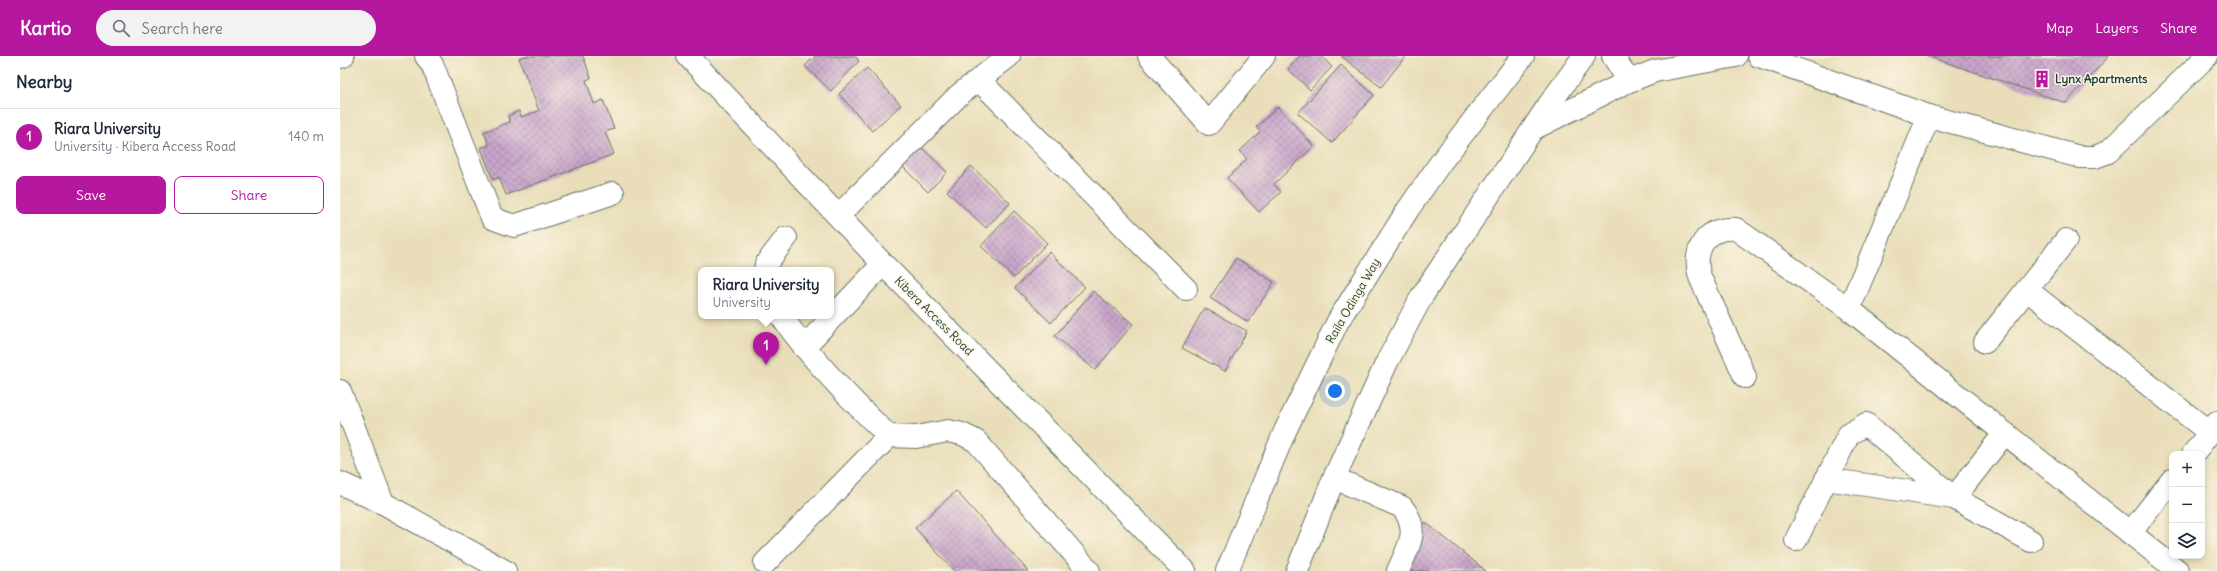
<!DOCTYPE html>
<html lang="en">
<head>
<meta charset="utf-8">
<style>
  body { margin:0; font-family:Delius,sans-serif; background:#f2f2f3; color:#1f2937 }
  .controls { position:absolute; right:12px; bottom:12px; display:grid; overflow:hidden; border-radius:8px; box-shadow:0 2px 6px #0003 }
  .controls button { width:36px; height:36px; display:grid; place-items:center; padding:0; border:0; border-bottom:1px solid #e0e1e3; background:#fff; color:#1f2937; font:20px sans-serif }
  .you { position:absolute; left:995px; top:335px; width:14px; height:14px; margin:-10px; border:3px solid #fff; border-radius:50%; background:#1a73e8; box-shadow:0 0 0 6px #1a73e833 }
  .badge { display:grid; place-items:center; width:26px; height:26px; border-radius:50%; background:#b5179e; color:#fff; font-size:13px; font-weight:700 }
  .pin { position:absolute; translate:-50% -33px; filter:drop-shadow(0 1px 2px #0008) }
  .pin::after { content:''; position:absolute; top:21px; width:14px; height:12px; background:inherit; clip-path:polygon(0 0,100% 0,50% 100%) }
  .popup { position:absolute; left:358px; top:211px; width:136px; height:52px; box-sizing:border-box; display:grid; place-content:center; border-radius:8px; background:#fff; filter:drop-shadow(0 1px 3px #0005); font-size:13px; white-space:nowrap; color:#747a83 }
  .popup b { font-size:15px; color:#1f2937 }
  .popup::after { content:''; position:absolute; left:50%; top:100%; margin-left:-8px; border:8px solid transparent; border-top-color:#fff }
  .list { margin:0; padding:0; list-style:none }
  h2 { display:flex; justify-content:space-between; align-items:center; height:52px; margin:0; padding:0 16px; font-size:17px }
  h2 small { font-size:13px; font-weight:400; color:#747a83 }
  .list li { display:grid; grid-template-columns:26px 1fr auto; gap:12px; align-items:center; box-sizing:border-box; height:56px; padding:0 16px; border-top:1px solid #e0e1e3 }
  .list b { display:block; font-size:15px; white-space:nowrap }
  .list p { margin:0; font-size:13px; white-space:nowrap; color:#747a83 }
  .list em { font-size:13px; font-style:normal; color:#747a83 }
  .actions { display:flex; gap:8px; padding:12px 16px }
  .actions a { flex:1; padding:9px 0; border:1px solid #b5179e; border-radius:8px; text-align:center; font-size:14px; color:#b5179e }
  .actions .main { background:#b5179e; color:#fff }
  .icon { flex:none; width:22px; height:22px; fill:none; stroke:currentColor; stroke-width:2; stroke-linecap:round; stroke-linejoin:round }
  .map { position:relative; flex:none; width:1877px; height:515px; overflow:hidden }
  header { display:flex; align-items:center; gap:24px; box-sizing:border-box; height:56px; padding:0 20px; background:#b5179e; color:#fff }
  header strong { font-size:19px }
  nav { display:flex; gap:22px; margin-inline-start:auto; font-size:14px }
  .search { width:280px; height:36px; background:#f2f2f3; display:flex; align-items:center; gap:10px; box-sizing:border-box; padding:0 14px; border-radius:22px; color:#747a83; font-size:15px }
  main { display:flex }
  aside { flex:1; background:#fff }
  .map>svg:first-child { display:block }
  .building { fill:url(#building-cross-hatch) }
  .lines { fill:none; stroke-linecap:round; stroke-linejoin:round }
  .minor-casing { stroke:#667563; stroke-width:24 }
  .major-casing { stroke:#667563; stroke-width:24 }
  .minor { stroke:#fff; stroke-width:22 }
  .major { stroke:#fff; stroke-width:22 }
  .labels { text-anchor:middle; stroke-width:3; stroke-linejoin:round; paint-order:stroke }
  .poi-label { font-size:12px; font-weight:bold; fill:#1f3d34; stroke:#fcf5e5; text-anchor:start }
  .street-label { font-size:12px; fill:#1f3d34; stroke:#fcf5e5 }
</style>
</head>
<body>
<header>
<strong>Kartio</strong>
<div class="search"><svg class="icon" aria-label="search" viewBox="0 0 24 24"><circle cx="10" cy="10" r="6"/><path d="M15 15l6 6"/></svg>Search here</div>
<nav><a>Map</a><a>Layers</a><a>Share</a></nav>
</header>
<main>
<aside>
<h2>Nearby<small></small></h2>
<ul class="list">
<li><span class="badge">1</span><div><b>Riara University</b><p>University · Kibera Access Road</p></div><em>140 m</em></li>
</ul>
<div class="actions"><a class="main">Save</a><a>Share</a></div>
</aside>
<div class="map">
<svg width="1877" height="515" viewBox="0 0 1877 515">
  <defs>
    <pattern id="building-cross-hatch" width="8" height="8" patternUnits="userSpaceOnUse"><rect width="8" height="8" fill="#c9a5cb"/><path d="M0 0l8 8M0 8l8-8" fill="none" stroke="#a388a6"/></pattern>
  </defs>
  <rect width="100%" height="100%" fill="#fcf5e5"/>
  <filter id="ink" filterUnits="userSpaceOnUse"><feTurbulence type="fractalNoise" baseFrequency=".025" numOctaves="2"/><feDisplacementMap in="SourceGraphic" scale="8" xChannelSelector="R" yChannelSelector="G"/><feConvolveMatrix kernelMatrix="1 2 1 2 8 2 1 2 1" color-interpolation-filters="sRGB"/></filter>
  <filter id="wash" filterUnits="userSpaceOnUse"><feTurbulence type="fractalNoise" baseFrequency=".012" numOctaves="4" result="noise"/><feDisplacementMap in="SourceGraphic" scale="16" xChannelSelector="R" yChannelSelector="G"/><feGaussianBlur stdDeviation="0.9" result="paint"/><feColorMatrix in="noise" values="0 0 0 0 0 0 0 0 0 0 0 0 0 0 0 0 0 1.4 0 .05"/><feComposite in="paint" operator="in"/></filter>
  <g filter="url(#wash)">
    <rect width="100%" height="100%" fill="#e9deb9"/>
    <g id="blocks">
      <g class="building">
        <polygon points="185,0 243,0 251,22 246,24 254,48 263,44 274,73 265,76 274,98 166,139 159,121 153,124 141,92 149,89 144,76 170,66 168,60 179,55 181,61 199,55 179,2"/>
        <polygon points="475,0 515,0 519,5 491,35 465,10"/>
        <polygon points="960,0 981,0 992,11 970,34 948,13"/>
        <polygon points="1001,0 1066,0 1041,31"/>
        <polygon points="1587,0 1769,0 1726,47"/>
        <polygon points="1001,9 1034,39 992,87 958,57"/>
        <polygon points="527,12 561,49 532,75 499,38"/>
        <polygon points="938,51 974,90 934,128 941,136 919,156 887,122 907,103 900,95 920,76 916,71"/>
        <polygon points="581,91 607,116 588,136 563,111"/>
        <polygon points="631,110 670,147 646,172 607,135"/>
        <polygon points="674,155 707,187 674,222 641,190"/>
        <polygon points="709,196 745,231 711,267 675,232"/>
        <polygon points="896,202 934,226 908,266 870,242"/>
        <polygon points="753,235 793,268 755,314 715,280"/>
        <polygon points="864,252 907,275 885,315 842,292"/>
        <polygon points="616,435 688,515 614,515 575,472"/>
        <polygon points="1085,466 1146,515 1061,515"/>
      </g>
    </g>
  </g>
  <g filter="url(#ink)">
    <use href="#blocks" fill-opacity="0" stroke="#667563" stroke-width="1"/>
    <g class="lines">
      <g class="minor-casing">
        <g id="minor">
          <polyline points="86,0 93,10 152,162 174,170 273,137"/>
          <polyline points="348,0 543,208 845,515"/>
          <polyline points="809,0 869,68 924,0"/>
          <polyline points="1273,0 1289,25"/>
          <polyline points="1419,0 1589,60 1740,101 1755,101 1768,96 1867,0"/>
          <polyline points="0,1 3,0"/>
          <polyline points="639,24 846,233"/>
          <polyline points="1193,73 1289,25 1315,15 1396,0"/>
          <polyline points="499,159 619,39 669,0"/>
          <polyline points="425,214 426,208 446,182"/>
          <polyline points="1687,234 1869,376"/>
          <polyline points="1509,253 1589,60"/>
          <path d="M441,260C474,306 508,342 549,380L576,381L608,375L622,378L636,385L749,515"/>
          <polyline points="1645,286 1726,184"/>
          <polyline points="464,291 543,208"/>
          <path d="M1405,321L1360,221C1352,194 1366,170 1396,173L1509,253L1838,515"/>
          <polyline points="0,335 43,447"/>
          <polyline points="1853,398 1877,367"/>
          <path d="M994,422L1062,451C1081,474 1068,491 1058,515"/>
          <polyline points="1486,423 1614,442 1664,378"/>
          <polyline points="0,427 43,447 165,515"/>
          <polyline points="1790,477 1832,424"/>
          <polyline points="1456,484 1509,378 1526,368 1614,442 1691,485"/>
          <polyline points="425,507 549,380"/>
        </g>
      </g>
      <g class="major-casing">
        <g id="major">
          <polyline points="887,515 945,375 998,265 1067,155 1101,106 1183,0"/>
          <polyline points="957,515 994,422 1047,306 1082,240 1208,50 1244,0"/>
        </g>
      </g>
      <use href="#minor" class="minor"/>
      <use href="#major" class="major"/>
    </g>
  </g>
  <defs>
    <g id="building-bare" transform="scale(1.38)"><path d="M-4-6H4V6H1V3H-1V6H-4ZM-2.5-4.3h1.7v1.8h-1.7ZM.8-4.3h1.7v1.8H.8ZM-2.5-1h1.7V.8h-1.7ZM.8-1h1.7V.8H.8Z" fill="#b5179e" stroke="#fcf5e5" stroke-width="2.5" paint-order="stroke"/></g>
  </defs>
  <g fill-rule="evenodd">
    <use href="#building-bare" x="1702" y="23"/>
  </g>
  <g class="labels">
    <g class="poi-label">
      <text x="1715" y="27">Lynx Apartments</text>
    </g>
    <g class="street-label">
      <text transform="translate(1013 245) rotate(-60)" y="4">Raila Odinga Way</text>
      <text transform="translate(594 260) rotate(45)" y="4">Kibera Access Road</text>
    </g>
  </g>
</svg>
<div class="controls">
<button>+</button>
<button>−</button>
<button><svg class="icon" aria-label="layers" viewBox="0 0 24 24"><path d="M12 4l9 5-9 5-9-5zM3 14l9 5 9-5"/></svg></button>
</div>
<div class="you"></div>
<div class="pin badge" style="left:426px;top:309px">1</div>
<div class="popup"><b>Riara University</b>University</div>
</div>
</main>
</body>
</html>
